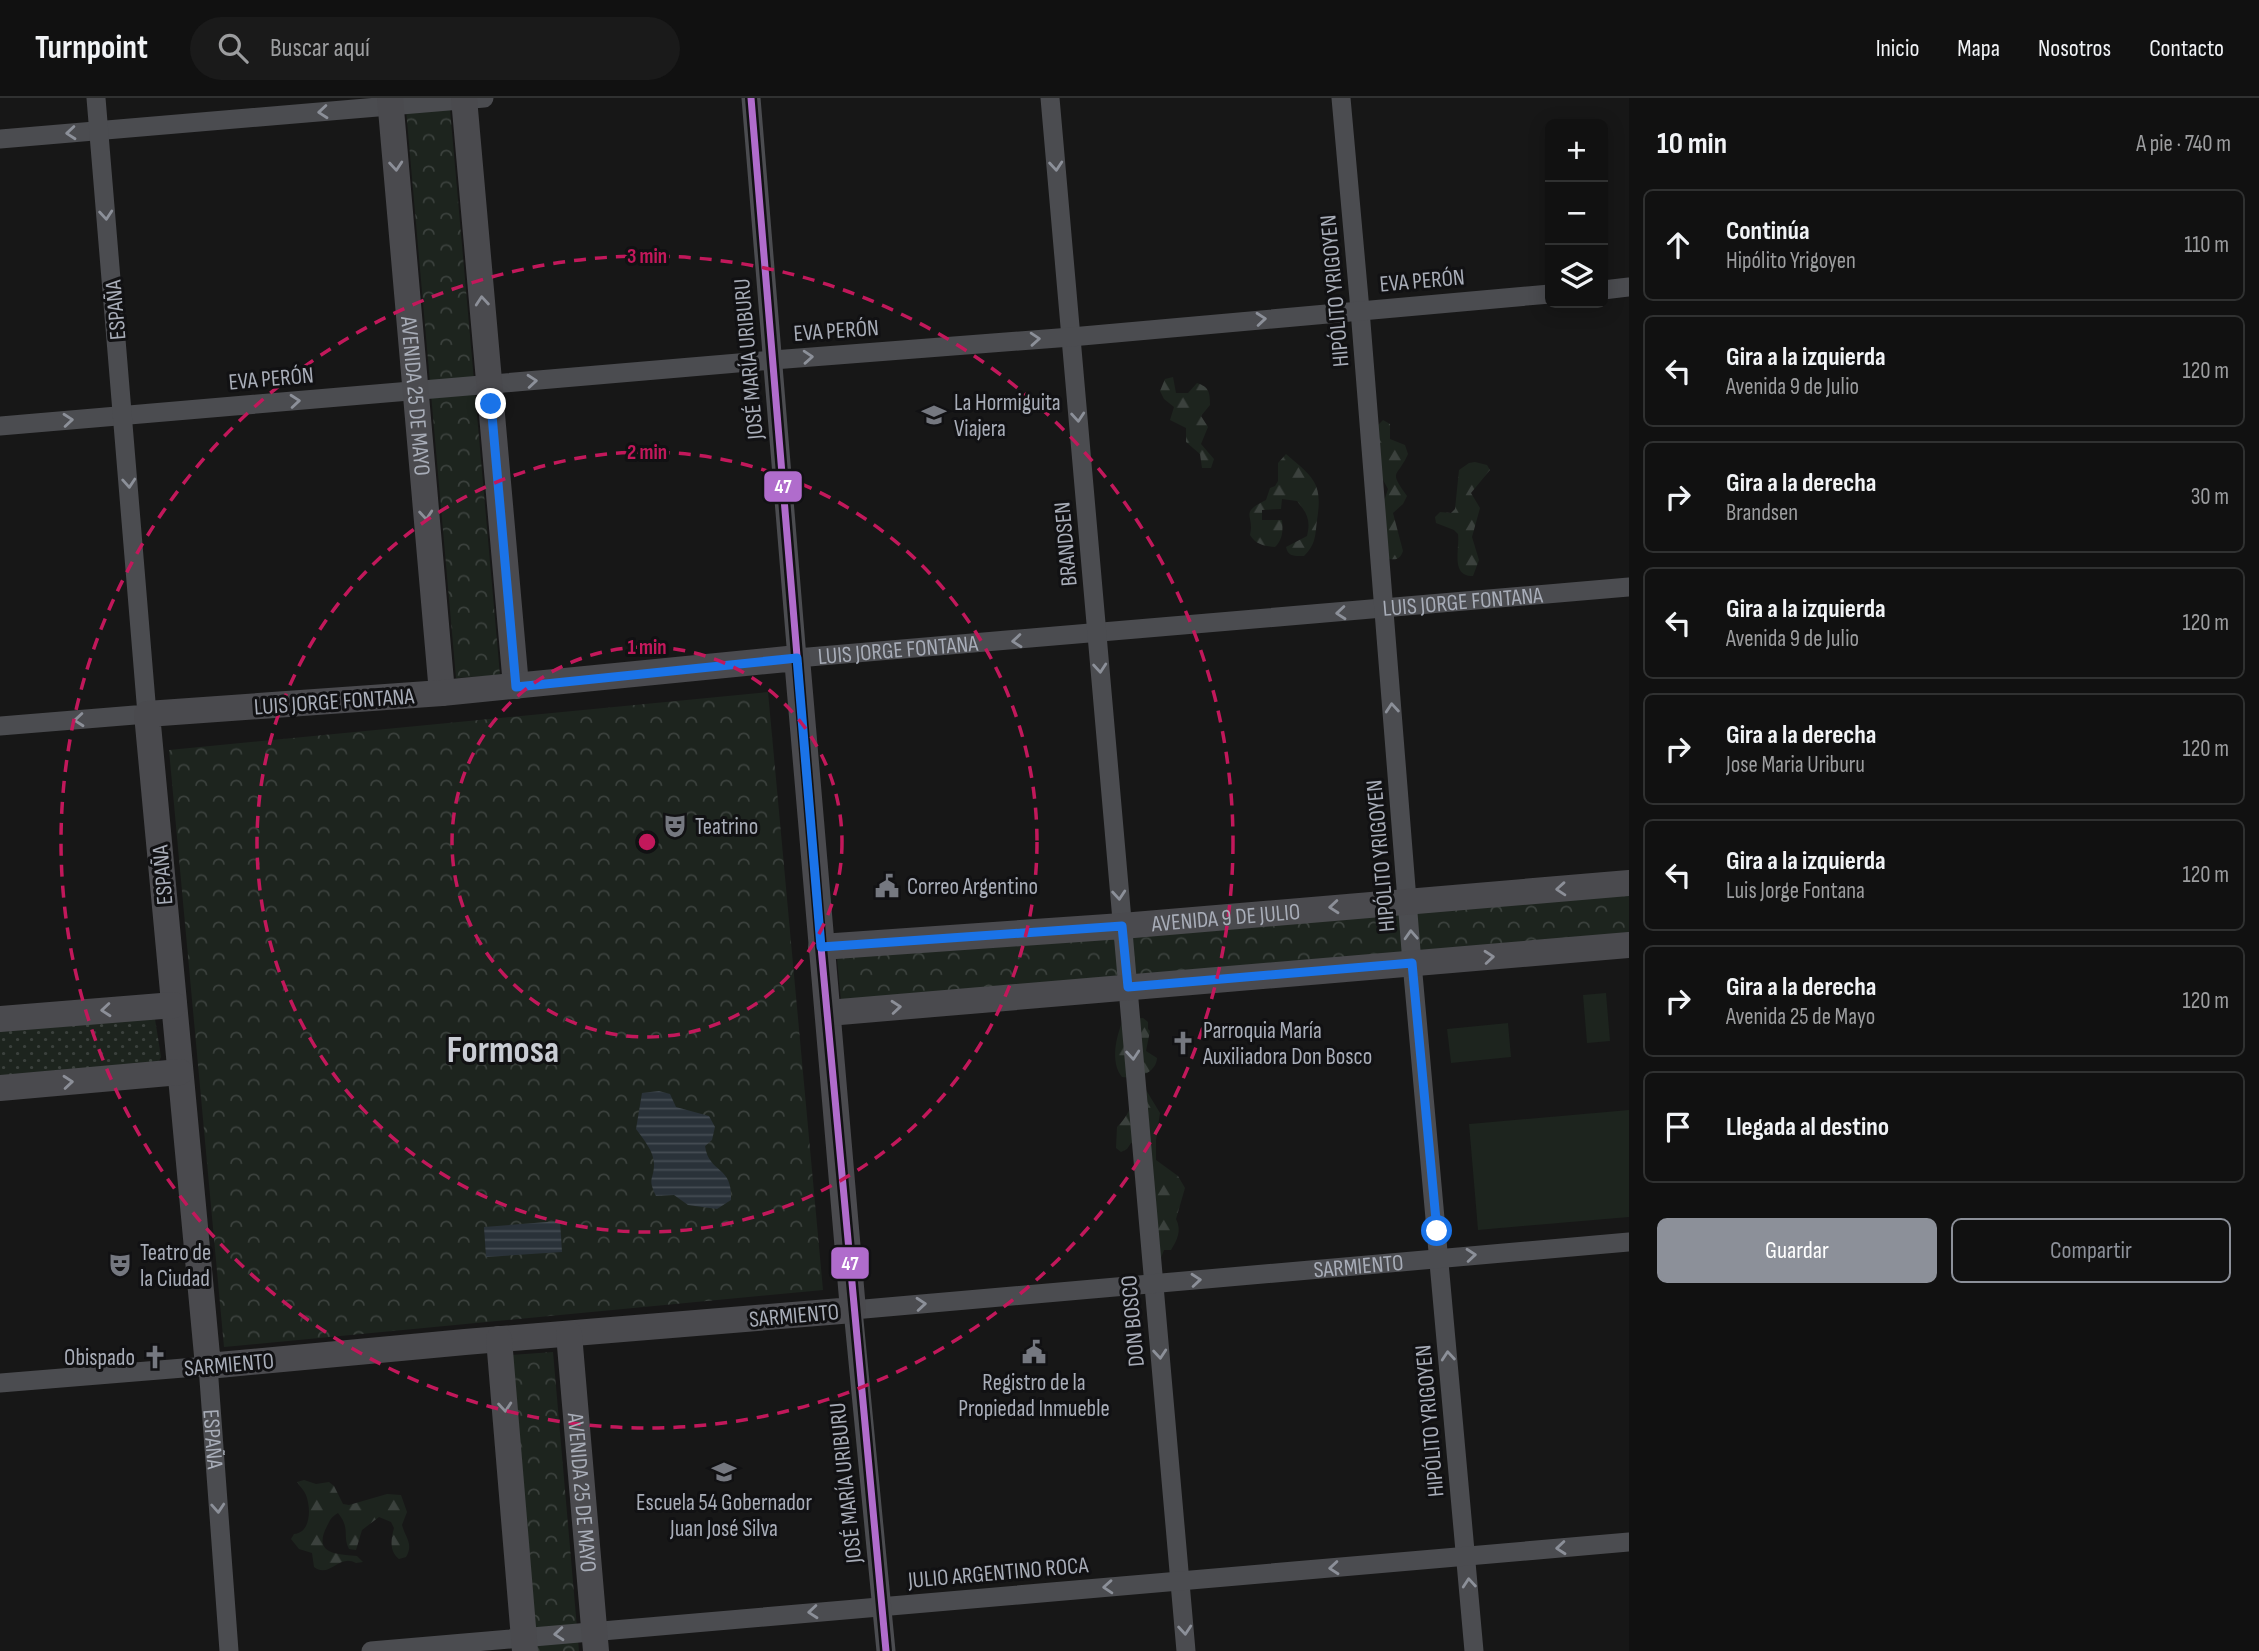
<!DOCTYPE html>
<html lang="es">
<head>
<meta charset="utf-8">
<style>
  body { margin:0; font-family:"Sofia Sans Condensed",sans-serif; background:#1a1a1a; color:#f1f3f6 }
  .controls { position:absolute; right:21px; top:21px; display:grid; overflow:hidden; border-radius:10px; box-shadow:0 4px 18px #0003 }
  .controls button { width:63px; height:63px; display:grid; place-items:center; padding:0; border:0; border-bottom:2px solid #303131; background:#111; color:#f1f3f6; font:35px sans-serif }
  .stop { position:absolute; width:21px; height:21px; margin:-16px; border:5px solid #1a73e8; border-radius:50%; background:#fff }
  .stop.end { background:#1a73e8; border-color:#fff; box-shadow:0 2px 7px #0008 }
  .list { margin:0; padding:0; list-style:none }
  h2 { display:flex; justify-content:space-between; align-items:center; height:91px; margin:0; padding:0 28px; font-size:30px }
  h2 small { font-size:23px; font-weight:400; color:#9c9d9f }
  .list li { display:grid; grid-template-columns:46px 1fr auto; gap:21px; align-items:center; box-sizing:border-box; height:112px; margin:0 14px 14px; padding:0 14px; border:2px solid #303131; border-radius:10px }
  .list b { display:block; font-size:26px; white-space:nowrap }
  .list p { margin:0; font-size:23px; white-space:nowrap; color:#9c9d9f }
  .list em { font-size:23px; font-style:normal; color:#9c9d9f }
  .actions { display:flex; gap:14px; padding:21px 28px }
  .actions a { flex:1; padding:16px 0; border:2px solid #8c9099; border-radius:10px; text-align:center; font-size:24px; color:#8c9099 }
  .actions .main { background:#8c9099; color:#fff }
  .icon { flex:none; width:38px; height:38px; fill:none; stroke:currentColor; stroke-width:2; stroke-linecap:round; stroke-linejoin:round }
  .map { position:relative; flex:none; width:1629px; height:1553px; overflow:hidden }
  header { display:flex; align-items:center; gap:42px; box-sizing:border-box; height:98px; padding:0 35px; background:#111; border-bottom:2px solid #303131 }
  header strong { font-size:33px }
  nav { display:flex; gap:38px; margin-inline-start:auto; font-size:24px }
  .search { width:490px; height:63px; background:#1a1a1a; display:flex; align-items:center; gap:18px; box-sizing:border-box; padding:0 24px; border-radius:38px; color:#9c9d9f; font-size:26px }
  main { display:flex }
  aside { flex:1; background:#111 }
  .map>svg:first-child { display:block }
  .grass { fill:url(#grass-dots) }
  .forest { fill:url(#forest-firs) }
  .park { fill:url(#park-crowns) }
  .garden { fill:#1d241e }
  .water { fill:url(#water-rules) }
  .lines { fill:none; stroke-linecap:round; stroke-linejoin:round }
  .minor { stroke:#4b4c50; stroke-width:19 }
  .secondary { stroke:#4a4a4e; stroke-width:26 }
  .bus-1-casing { stroke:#111113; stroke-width:12 }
  .bus-1 { stroke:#b06ccc; stroke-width:7 }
  .oneway { stroke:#8c9099 }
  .oneway2 { stroke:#8c8f98 }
  .route { stroke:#1a73e8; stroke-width:9 }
  .ring { fill:none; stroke:#c2185b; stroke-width:3.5; stroke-dasharray:12 9 }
  .labels { text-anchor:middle; stroke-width:6; stroke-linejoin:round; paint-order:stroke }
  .street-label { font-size:23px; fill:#a8adb8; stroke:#111113 }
  .poi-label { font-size:23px; fill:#a8adb8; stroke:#111113; text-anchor:start }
  .town-label { font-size:37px; font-weight:bold; fill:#c9ccd4; stroke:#111113 }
  .centre { fill:#c2185b; stroke:#111113; stroke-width:3.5 }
  .ring-label { font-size:21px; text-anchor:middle; font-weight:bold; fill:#c2185b; stroke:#111113; stroke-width:6; stroke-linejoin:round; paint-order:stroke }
  .line-badge { stroke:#111113; stroke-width:2.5 }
  .badge-label { font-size:19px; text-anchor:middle; font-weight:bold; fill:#fff }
</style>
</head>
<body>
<header>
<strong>Turnpoint</strong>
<div class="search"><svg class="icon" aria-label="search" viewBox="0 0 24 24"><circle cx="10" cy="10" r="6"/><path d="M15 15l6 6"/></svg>Buscar aquí</div>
<nav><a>Inicio</a><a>Mapa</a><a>Nosotros</a><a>Contacto</a></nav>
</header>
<main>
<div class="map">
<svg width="1629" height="1553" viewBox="0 0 1629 1553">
  <defs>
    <pattern id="grass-dots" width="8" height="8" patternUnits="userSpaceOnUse" patternTransform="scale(1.75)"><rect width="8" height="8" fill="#1d241e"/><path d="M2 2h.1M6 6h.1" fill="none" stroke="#3b413d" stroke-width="1.8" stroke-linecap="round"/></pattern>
    <pattern id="forest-firs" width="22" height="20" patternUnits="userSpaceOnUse" patternTransform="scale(1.75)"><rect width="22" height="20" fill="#1d241e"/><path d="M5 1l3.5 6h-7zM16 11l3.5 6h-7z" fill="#3b413d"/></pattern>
    <pattern id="park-crowns" width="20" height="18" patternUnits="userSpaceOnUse" patternTransform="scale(1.75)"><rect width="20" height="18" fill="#1d241e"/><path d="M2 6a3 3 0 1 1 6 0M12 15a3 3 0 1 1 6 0" fill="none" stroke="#3b413d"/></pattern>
    <pattern id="water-rules" width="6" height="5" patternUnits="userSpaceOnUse" patternTransform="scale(1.75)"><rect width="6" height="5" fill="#2a3239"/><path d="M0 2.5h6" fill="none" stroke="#464d54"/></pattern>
  </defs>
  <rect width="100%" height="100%" fill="#171717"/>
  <polygon class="grass" points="155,921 161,959 157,967 0,985 0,930"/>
  <g class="forest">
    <path d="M1173,279L1176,295H1188L1197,285C1209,289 1210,294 1210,307L1201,318L1208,329L1201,346L1214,361L1211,370H1202L1200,356L1186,344V330L1170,322L1174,309L1164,301L1160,293L1165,281Z"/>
    <path d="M1383,322L1390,326V341L1405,347L1408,356C1397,381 1388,371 1407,398L1403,406L1393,415L1403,453C1400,461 1397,462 1389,461L1386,456L1375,411L1385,400L1388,391L1382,380L1373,332Z"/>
    <path d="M1286,356C1314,380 1323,385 1317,422C1315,438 1316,446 1304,458C1295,458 1288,459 1286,449L1307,438C1311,422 1307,415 1297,403L1282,401L1281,411L1262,412V422H1282C1283,432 1283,441 1275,449C1265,448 1256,447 1250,437C1255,416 1238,416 1266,402L1270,390L1275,388L1278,383V365Z"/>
    <path d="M1475,364L1487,367L1490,372L1471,395L1480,410L1472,439L1479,462L1473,478C1450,478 1460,451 1458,436L1454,432L1436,425L1435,419L1440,414L1451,415L1455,411L1459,372L1469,365Z"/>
    <path d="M1143,920L1148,924V931L1150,933L1146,953L1157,960C1156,976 1136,981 1122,979C1110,964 1116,939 1123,922Z"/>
    <path d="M1146,992L1160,1015L1156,1042V1062L1178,1078L1185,1090L1176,1121C1182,1133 1177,1142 1171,1152H1164L1159,1165L1136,1046L1131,1045L1127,1051L1121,1054L1116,1050L1117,1029C1132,1015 1129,1003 1146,992Z"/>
    <path d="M304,1382L316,1386L329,1384L334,1388L343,1406L349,1407L387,1396L401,1397L407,1414L402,1427C405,1439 414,1446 406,1459L399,1461C389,1453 391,1441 394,1430L391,1424L379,1419L362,1432L356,1452L349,1451C342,1437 351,1431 338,1415C331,1419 330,1422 327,1428C312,1457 338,1456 357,1458L363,1464L356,1465C339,1455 330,1481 314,1469L312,1455L299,1451L291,1441L294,1436C310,1435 311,1413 307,1400C306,1395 301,1389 297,1384Z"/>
  </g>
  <g class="park">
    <polygon points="405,0 449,0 500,577 456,580"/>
    <polygon points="768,594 823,1192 224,1249 169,652"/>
    <polygon points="1629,793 1629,837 841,903 837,860"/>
    <polygon points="553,1254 579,1553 537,1553 511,1257"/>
  </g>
  <g class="garden">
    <polygon points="1606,895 1610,943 1587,945 1583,897"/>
    <polygon points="1508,925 1511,959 1451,965 1447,931"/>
    <polygon points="1629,1012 1629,1119 1478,1132 1469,1026"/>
  </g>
  <g class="water">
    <path d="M659,993L670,996L676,1009L709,1018L715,1029L712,1042L705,1048C709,1076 733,1067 731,1102L717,1111L688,1107L674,1097L656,1098C647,1079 654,1082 654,1066C654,1053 643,1041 636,1031L642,995Z"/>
    <polygon points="560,1123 562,1154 486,1159 484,1129"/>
  </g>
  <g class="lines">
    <g class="minor">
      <path id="s1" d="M751,0L797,560L1629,489"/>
      <polyline points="1050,0 1186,1553"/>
      <polyline points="1341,0 1360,212 1412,865 1474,1553"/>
      <polyline points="0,41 484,0"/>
      <polyline points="1603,192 1629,189"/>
      <polyline points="0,328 773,262 1071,239 1550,196"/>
      <polyline points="0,628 147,616 96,0"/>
      <path id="s2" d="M0,1285L208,1268L229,1553"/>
      <polyline points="371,1553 1629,1444"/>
      <path id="s3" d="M886,1553L853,1212L1629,1144"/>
    </g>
    <g class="secondary">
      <path id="s4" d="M390,0L442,595"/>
      <polyline points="464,0 516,588"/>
      <polygon points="797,560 853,1212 465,1244 208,1268 147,616 442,595"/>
      <path id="s5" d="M821,849L1122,828L1629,785"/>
      <polyline points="828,915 1629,847"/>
      <polyline points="0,921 174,907"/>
      <polyline points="0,990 180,974"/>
      <path id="s6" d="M569,1236L596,1553"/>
      <polyline points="499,1241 525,1553"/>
    </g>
    <g class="bus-1-casing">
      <polyline id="bus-1" points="751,0 821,849 886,1553"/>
    </g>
    <use href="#bus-1" class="bus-1"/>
  </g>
  <defs><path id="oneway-chevron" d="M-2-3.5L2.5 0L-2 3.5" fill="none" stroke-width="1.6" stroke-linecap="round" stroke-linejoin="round" transform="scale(1.75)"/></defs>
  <g class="oneway">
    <use href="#oneway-chevron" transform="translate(323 14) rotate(175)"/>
    <use href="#oneway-chevron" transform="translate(71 35) rotate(175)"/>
    <use href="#oneway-chevron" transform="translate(1056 68) rotate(85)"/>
    <use href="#oneway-chevron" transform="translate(106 117) rotate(85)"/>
    <use href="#oneway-chevron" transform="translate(1261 221) rotate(-5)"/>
    <use href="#oneway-chevron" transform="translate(1035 241) rotate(-4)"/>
    <use href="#oneway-chevron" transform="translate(808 259) rotate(-4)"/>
    <use href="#oneway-chevron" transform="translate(532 283) rotate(-5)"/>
    <use href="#oneway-chevron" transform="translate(295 303) rotate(-5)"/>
    <use href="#oneway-chevron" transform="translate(1078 319) rotate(85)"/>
    <use href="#oneway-chevron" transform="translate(68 322) rotate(-5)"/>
    <use href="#oneway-chevron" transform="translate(129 385) rotate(86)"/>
    <use href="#oneway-chevron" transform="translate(1341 515) rotate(175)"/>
    <use href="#oneway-chevron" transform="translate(1017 543) rotate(175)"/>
    <use href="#oneway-chevron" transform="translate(1100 570) rotate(85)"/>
    <use href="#oneway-chevron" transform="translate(1392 610) rotate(-95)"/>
    <use href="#oneway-chevron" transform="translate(79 622) rotate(175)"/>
    <use href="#oneway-chevron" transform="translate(1119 797) rotate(85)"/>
    <use href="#oneway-chevron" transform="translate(1411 837) rotate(-93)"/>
    <use href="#oneway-chevron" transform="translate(1133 957) rotate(85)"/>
    <use href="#oneway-chevron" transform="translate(1471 1157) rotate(-5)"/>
    <use href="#oneway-chevron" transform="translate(1196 1182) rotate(-5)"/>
    <use href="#oneway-chevron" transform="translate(921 1206) rotate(-5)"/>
    <use href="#oneway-chevron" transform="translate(1160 1256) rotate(85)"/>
    <use href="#oneway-chevron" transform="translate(1448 1258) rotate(-95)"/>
    <use href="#oneway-chevron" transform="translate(218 1410) rotate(86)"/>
    <use href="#oneway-chevron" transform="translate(1561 1450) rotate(175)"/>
    <use href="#oneway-chevron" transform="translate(1334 1470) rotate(175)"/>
    <use href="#oneway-chevron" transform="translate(1469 1485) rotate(-95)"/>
    <use href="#oneway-chevron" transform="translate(1108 1489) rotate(176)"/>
    <use href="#oneway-chevron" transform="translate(813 1514) rotate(175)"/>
    <use href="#oneway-chevron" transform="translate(1185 1532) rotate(85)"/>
    <use href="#oneway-chevron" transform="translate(559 1536) rotate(175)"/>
  </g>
  <g class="oneway2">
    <use href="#oneway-chevron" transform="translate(396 68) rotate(85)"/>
    <use href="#oneway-chevron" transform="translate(482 203) rotate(-95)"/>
    <use href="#oneway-chevron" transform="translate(426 417) rotate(85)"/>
    <use href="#oneway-chevron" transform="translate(1561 791) rotate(176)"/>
    <use href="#oneway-chevron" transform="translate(1334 809) rotate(175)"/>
    <use href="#oneway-chevron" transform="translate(1489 859) rotate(-5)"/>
    <use href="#oneway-chevron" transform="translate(896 909) rotate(-5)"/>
    <use href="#oneway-chevron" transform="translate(106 912) rotate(175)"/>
    <use href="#oneway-chevron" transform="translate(68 984) rotate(-5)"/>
    <use href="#oneway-chevron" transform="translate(505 1309) rotate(85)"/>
  </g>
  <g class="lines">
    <polyline class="route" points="491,306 516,589 797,560 821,849 1122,828 1128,889 1412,865 1437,1133"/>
  </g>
  <g class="ring">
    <circle cx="647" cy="744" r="195"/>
    <circle cx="647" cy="744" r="390"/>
    <circle cx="647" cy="744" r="586"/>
  </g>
  <defs>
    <g id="school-bare" transform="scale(1.89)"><path d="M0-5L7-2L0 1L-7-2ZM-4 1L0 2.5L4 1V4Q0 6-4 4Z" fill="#757880" stroke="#111113" stroke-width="2.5" paint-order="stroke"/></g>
    <g id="theatre-bare" transform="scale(1.89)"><path d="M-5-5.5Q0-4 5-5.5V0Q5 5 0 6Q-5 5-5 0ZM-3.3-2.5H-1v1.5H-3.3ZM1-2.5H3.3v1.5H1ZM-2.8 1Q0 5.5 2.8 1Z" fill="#757880" stroke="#111113" stroke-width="2.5" paint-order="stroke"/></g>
    <g id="civic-bare" transform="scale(1.89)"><path d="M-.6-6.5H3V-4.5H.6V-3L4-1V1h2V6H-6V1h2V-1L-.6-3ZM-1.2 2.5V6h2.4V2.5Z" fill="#757880" stroke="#111113" stroke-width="2.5" paint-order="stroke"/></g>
    <g id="church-bare" transform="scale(1.89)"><path d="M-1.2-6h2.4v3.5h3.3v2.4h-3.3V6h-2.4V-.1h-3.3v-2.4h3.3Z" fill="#757880" stroke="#111113" stroke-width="2.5" paint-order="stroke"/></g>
  </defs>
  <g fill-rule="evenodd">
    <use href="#school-bare" x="934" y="317"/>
    <use href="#theatre-bare" x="675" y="728"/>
    <use href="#civic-bare" x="887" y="788"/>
    <use href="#church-bare" x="1183" y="945"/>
    <use href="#theatre-bare" x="120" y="1167"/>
    <use href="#civic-bare" x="1034" y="1254"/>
    <use href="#church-bare" x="155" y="1259"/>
    <use href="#school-bare" x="724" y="1374"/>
  </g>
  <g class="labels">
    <g class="street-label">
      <text transform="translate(1422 182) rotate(-5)" y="8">EVA PERÓN</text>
      <text transform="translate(1334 193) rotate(-95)" y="8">HIPÓLITO YRIGOYEN</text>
      <text transform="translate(115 212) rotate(-95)" y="8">ESPAÑA</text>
      <text transform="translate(836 232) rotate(-4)" y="8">EVA PERÓN</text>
      <text transform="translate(748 261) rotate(-95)" y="8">JOSÉ MARÍA URIBURU</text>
      <text transform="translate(271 280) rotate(-5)" y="8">EVA PERÓN</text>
      <text dy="8" stroke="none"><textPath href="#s4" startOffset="299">AVENIDA 25 DE MAYO</textPath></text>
      <text transform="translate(1065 446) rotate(-95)" y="8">BRANDSEN</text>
      <text dy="8" stroke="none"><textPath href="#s1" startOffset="1230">LUIS JORGE FONTANA</textPath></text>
      <text dy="8" stroke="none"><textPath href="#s1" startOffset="663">LUIS JORGE FONTANA</textPath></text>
      <text transform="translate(334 603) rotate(-4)" y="8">LUIS JORGE FONTANA</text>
      <text transform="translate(1380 758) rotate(-95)" y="8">HIPÓLITO YRIGOYEN</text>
      <text transform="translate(162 777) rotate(-95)" y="8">ESPAÑA</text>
      <text dy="8" stroke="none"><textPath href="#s5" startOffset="406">AVENIDA 9 DE JULIO</textPath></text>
      <text dy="8" stroke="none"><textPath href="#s3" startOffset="850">SARMIENTO</textPath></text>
      <text transform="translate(794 1217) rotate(-5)" y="8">SARMIENTO</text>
      <text transform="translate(1132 1223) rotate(-95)" y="8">DON BOSCO</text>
      <text transform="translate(229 1266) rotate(-5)" y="8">SARMIENTO</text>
      <text transform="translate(1429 1323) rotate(-95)" y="8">HIPÓLITO YRIGOYEN</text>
      <text dy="8" stroke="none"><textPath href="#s2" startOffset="282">ESPAÑA</textPath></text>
      <text transform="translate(845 1385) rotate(-96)" y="8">JOSÉ MARÍA URIBURU</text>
      <text dy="8" stroke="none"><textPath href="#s6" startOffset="159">AVENIDA 25 DE MAYO</textPath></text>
      <text transform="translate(998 1474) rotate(-5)" y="8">JULIO ARGENTINO ROCA</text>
    </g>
    <g class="poi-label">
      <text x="954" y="312">La Hormiguita<tspan x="954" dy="26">Viajera</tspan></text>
      <text x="695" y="736">Teatrino</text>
      <text x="907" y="796">Correo Argentino</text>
      <text x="1203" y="940">Parroquia María<tspan x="1203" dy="26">Auxiliadora Don Bosco</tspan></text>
      <text x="140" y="1162">Teatro de<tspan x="140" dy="26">la Ciudad</tspan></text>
      <text x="135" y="1267" text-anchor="end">Obispado</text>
      <text x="1034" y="1292" text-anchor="middle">Registro de la<tspan x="1034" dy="26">Propiedad Inmueble</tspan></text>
      <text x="724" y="1412" text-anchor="middle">Escuela 54 Gobernador<tspan x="724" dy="26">Juan José Silva</tspan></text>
    </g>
    <g class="town-label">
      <text x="503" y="964">Formosa</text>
    </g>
  </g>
  <circle cx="647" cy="744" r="10" class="centre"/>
  <g class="ring-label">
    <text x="647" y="165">3 min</text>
    <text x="647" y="361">2 min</text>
    <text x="647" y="556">1 min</text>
  </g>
  <g class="line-badge">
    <rect x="763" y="372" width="40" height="33" rx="7" fill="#b06ccc"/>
    <rect x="830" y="1148" width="40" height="34" rx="7" fill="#b06ccc"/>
  </g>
  <g class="badge-label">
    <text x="783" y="395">47</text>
    <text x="850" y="1172">47</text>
  </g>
</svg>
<div class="controls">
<button>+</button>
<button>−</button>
<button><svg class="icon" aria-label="layers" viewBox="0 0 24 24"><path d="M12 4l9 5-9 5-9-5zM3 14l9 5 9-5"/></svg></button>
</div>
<div class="stop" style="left:1437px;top:1133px"></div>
<div class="stop end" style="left:491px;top:306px"></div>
</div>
<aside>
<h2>10 min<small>A pie · 740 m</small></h2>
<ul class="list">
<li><svg class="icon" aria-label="ahead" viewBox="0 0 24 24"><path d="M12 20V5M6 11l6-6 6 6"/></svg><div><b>Continúa</b><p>Hipólito Yrigoyen</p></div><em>110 m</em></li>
<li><svg class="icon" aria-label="left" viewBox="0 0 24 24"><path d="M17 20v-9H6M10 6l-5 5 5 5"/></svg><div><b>Gira a la izquierda</b><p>Avenida 9 de Julio</p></div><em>120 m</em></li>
<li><svg class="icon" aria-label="right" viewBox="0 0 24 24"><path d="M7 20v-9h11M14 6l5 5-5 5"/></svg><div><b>Gira a la derecha</b><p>Brandsen</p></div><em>30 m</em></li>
<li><svg class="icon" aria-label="left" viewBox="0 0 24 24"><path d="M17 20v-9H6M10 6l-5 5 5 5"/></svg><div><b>Gira a la izquierda</b><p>Avenida 9 de Julio</p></div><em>120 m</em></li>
<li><svg class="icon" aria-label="right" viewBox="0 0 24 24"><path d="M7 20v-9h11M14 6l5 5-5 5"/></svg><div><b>Gira a la derecha</b><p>Jose Maria Uriburu</p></div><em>120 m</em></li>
<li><svg class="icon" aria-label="left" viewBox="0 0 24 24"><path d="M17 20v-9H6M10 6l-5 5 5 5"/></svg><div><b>Gira a la izquierda</b><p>Luis Jorge Fontana</p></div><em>120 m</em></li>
<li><svg class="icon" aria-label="right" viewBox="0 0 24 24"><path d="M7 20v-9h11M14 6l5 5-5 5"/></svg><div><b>Gira a la derecha</b><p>Avenida 25 de Mayo</p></div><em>120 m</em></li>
<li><svg class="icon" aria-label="arrive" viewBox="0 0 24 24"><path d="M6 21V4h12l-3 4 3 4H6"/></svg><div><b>Llegada al destino</b></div></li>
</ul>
<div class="actions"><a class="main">Guardar</a><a>Compartir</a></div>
</aside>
</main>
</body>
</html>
